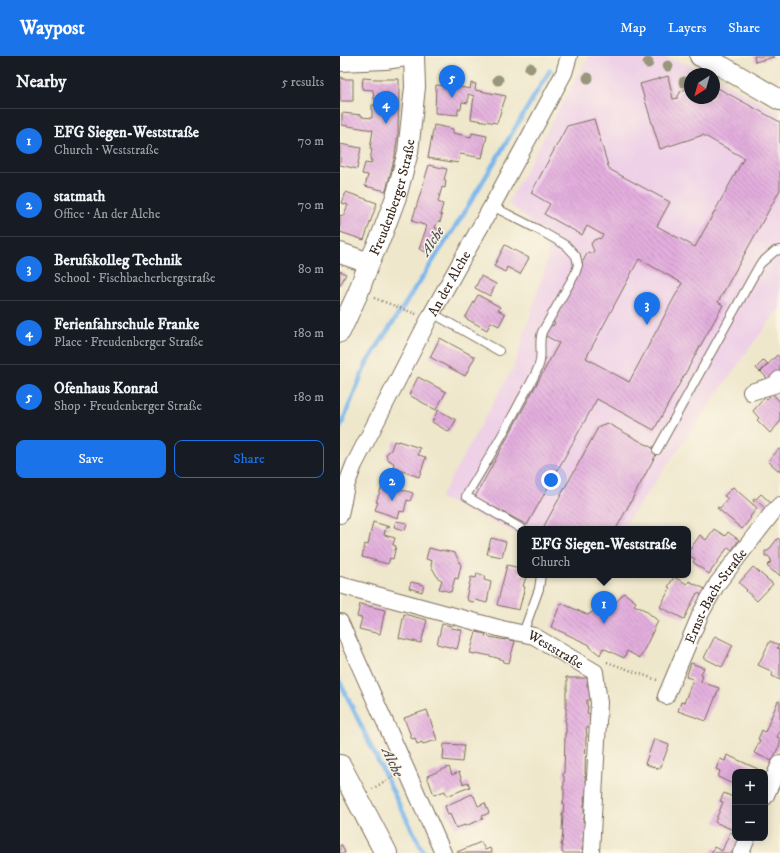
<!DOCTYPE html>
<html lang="en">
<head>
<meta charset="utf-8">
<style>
  body { margin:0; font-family:"IM FELL DW Pica",serif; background:#242831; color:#f1f3f6 }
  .controls { position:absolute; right:12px; bottom:12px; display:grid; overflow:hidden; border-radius:8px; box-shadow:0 2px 10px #0003 }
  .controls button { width:36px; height:36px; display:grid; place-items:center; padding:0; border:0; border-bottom:1px solid #363941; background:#171b24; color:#f1f3f6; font:20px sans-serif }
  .compass { position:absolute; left:344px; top:12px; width:36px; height:36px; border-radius:50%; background:#171b24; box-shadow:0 2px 10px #0003; rotate:217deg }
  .you { position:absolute; left:211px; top:424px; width:14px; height:14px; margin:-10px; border:3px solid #fff; border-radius:50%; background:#1a73e8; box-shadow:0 0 0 6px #1a73e833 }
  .badge { display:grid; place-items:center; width:26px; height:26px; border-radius:50%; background:#1a73e8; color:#fff; font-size:13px; font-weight:700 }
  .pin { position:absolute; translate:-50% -33px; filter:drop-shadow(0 1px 2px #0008) }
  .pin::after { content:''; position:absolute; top:21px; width:14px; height:12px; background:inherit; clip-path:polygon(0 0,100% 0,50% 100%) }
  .popup { position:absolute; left:177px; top:470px; width:174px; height:52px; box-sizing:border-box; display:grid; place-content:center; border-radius:8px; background:#171b24; filter:drop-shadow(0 1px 3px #0005); font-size:13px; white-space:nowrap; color:#9ea1a6 }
  .popup b { font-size:15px; color:#f1f3f6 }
  .popup::after { content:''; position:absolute; left:50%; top:100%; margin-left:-8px; border:8px solid transparent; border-top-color:#171b24 }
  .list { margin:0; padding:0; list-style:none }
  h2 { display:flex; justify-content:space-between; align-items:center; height:52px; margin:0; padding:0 16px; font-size:17px }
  h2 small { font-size:13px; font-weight:400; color:#9ea1a6 }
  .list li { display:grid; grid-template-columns:26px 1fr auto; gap:12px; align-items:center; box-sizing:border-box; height:64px; padding:0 16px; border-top:1px solid #363941 }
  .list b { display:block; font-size:15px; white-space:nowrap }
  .list p { margin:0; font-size:13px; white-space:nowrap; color:#9ea1a6 }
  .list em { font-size:13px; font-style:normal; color:#9ea1a6 }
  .actions { display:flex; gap:8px; padding:12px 16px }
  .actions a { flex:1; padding:9px 0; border:1px solid #1a73e8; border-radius:8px; text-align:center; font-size:14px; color:#1a73e8 }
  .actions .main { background:#1a73e8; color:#fff }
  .map { position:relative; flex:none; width:440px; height:797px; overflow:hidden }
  header { display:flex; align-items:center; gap:24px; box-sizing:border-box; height:56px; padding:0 20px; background:#1a73e8; color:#fff }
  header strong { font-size:19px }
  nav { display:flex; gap:22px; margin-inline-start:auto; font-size:14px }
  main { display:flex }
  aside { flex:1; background:#171b24 }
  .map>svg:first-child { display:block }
  .built { fill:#eed0e7 }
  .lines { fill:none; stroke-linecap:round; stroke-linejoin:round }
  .stream { stroke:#79b6ec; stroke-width:4.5 }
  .building { fill:url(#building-back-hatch); fill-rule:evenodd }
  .service-casing { stroke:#7a6c5b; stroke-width:10 }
  .minor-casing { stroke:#7a6c5b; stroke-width:18 }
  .tertiary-casing { stroke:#7a6c5b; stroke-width:22 }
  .secondary-casing { stroke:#7a6c5b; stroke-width:24 }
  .path { stroke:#7a6c5b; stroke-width:2.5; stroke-dasharray:1 3; stroke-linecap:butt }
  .service { stroke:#fff; stroke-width:8 }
  .minor { stroke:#fff; stroke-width:16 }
  .tertiary { stroke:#fff; stroke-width:20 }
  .secondary { stroke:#fff; stroke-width:22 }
  .tree { fill:#98977b }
  .labels { text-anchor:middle; stroke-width:3; stroke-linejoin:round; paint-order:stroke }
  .street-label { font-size:14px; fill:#3b2a1e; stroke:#fcf5e5 }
  .water-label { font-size:15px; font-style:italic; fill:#4e545c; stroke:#fcf5e5 }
</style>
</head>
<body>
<header>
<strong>Waypost</strong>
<nav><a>Map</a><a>Layers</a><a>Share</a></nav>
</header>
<main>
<aside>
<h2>Nearby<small>5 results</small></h2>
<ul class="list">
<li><span class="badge">1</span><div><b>EFG Siegen-Weststraße</b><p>Church · Weststraße</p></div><em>70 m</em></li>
<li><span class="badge">2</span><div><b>statmath</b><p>Office · An der Alche</p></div><em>70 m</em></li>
<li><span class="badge">3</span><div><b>Berufskolleg Technik</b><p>School · Fischbacherbergstraße</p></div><em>80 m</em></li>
<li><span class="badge">4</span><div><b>Ferienfahrschule Franke</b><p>Place · Freudenberger Straße</p></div><em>180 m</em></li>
<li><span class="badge">5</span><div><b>Ofenhaus Konrad</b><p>Shop · Freudenberger Straße</p></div><em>180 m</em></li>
</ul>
<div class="actions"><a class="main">Save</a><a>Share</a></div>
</aside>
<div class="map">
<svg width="440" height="797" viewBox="0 0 440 797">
  <defs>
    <pattern id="building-back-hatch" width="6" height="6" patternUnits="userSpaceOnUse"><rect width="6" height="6" fill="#e3aede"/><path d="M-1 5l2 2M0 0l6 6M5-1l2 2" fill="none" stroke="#b98eb3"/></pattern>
  </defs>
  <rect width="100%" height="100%" fill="#fcf5e5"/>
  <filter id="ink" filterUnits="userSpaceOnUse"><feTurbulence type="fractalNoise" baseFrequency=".025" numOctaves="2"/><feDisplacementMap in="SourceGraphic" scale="8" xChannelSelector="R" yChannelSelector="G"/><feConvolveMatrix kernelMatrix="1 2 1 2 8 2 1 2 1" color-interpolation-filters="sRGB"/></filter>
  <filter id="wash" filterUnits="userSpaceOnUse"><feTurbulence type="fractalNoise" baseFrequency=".012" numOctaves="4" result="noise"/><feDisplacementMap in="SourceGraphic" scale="16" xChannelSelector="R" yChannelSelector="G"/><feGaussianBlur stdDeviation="0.9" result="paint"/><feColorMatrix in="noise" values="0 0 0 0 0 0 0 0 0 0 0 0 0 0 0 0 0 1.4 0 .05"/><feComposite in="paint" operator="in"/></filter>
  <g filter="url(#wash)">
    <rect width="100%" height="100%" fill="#eee7cb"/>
    <polygon class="built" points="250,0 318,0 347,8 368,18 350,18 350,42 374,42 374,21 440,58 440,252 414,286 282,473 180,473 180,479 100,442 174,310 204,215 211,183 168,147 243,9"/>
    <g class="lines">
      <g class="stream">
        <polyline points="0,372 26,308 119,165 210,14"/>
        <polyline points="0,626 57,744 84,797"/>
      </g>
    </g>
    <g id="blocks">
      <g class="building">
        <polygon points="414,0 434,0 434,1 415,6"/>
        <path d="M328,20L333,43L338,42V40L341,35L346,33H350V42H374V30L440,66V134L378,246L383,249L314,374L257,343L187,469L135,441L219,287L206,280L204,274L207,270L212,269L213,270L215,267L211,265L248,196L252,198L254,194L253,193L251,188L254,184L259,182L260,183L263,179L247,170L242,179L204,158L210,148L191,137L227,70L254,63L269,113L330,146L317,170L355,191L404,102L363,79L320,93L300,28ZM299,203L342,227L289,326L246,302Z"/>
        <polygon points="0,21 2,21 2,23 13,23 13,45 0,45"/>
        <polygon points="23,22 36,23 59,23 59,32 58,77 55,99 46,135 25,130 28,119 22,118 25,107 31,108 32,104 30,104 32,94 30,93 33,74 2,69 2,57 22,59 22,61 32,62 32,49 37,49 37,43 34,43 33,34 22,33"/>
        <polygon points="131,27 136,28 135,34 166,40 157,67 131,63 134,40 128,38 128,47 122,46 121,53 118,53 118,59 95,57 96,29 120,31 130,33"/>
        <polygon points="94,69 113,73 113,77 131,81 132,77 147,80 142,102 120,98 118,107 88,102"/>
        <polygon points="0,88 21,92 17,113 0,109"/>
        <polygon points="89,109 107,113 104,124 106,124 105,132 102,131 98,146 103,148 100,159 102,159 100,166 98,165 95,172 101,174 96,187 88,197 79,193 87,170 72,165"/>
        <polygon points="6,136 37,147 24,184 0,176 0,159 3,160 8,149 2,147"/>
        <polygon points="165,189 189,202 180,218 167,211 165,216 154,210"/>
        <polygon points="0,215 6,218 0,230"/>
        <polygon points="141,220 156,228 150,240 135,232"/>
        <polygon points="138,239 160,251 158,254 165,258 159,270 151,266 147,274 125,262"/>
        <polygon points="100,282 135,301 125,320 90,301"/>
        <polygon points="437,299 440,302 440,316 431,326 421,316"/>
        <polygon points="424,304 428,308 420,316 416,312"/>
        <polygon points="78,321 106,336 96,354 69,339"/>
        <polygon points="432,337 440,346 440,366 430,377 417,364 419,362 413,355 425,341 427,343"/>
        <polygon points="98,354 116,364 109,376 92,366"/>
        <polygon points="267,367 318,395 276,473 205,473 204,470 259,370"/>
        <polygon points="54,385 58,386 58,385 80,392 78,399 86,401 79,421 53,412 54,407 50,405 50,404 48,404 46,399 48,396 51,394"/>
        <polygon points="440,392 440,416 428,405"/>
        <polygon points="43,428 73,437 70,445 67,444 64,456 60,455 58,462 35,454 38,446 36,446"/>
        <polygon points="393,431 417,452 410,461 411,462 402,473 377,452 378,451 380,452 388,443 384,440"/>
        <polygon points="421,438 432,448 427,454 416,444 414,446 413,444 414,442 416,443"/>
        <polygon points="56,465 67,467 65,474 54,471"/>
        <polygon points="33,466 50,471 49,472 46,471 44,479 55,482 53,489 56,490 53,503 50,502 48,508 22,501 25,488 28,489"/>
        <polygon points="374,473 385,480 388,476 399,484 392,494 388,491 369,518 353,506 355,503 348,499 348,496 360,479 366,484"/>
        <polygon points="151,482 166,486 162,501 147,498"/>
        <polygon points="438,482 440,484 440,520 436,516 435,517 427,510 432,505 430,504 431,503 428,500 425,500 425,495 428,495"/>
        <polygon points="89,492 101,495 101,494 115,497 121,509 118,523 115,522 111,536 99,533 102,524 98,522 91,510 92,505 86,503"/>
        <polygon points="167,509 180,512 180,519 184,519 184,520 186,521 183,530 185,531 179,554 157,549"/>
        <polygon points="413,511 433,528 417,545 406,535 407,534 399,527"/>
        <polygon points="137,517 145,520 144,524 151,526 147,547 135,544 133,546 128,545 127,543 126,542 131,521 136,522"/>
        <polygon points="334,521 347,528 349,525 365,533 362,539 357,537 344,563 320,551 330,532 328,531"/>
        <polygon points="71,526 84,529 82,536 69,532"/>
        <polygon points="284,537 296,546 294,549 305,554 318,565 300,602 287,595 284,602 263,592 260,599 250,591 250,589 211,571 221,547 248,559 252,556 259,555 268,556"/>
        <polygon points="20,548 45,554 40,578 19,573 22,562 17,561"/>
        <polygon points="64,558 87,564 81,587 59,582"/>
        <polygon points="102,568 111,570 111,572 122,574 117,593 97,588"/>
        <polygon points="136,576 146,578 145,580 165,584 165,583 175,585 169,607 163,606 164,604 150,600 136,597 135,598 130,597"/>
        <polygon points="375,580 393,589 382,611 364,602"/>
        <polygon points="430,585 439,589 437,592 440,593 440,624 432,620 433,616 418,609"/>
        <polygon points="351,607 364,612 361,618 363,619 361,626 379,632 366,665 338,655 341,646 344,647 353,623 346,621"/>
        <polygon points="226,621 228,621 228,622 247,622 247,621 248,621 247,630 251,630 251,644 247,644 247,650 248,650 247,657 250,658 250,672 246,672 247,681 246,681 245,718 246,718 246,720 245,720 245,725 248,725 248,740 244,740 245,748 244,748 244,757 245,757 243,766 247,766 247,781 243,781 243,786 244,786 242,794 246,794 246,797 222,797 222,789 221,789 222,786 223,774 222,774 223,760 222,760 222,757 223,757 224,747 223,748 223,744 224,744 224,733 223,733 223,730 224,730 224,720 223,720 223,717 224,717 225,680 225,677 226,677 226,666 225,665 225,663 226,663 226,652 225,652 225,649 226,649 226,635 227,635 227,623 226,623"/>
        <polygon points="438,645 440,646 440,675 437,681 440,682 440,688 432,705 414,697 420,684 418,683 422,674 425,676"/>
        <polygon points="87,654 97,684 83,688 82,686 77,688 75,682 72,683 64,662"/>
        <polygon points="314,683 329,689 320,713 305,708"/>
        <polygon points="104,688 124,689 122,706 103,704"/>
        <polygon points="387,699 418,713 416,716 395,716 395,729 378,721 380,715 376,713 380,703 385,705"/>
        <polygon points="109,711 112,719 119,716 123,728 128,726 130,731 107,740 105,735 94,739 87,720"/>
        <polygon points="384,737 395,742 393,747 395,748 395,775 375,766 383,746 380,745"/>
        <polygon points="132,738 133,740 134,740 138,750 145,747 149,757 142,760 143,763 125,770 125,769 116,772 110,758 108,759 105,750"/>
        <polygon points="390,776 395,778 395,782 402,782 396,797 371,797 374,791 382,795"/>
        <polygon points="141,786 145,794 150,792 152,797 118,797 117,796"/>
        <polygon points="0,789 2,789 5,797 0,797"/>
      </g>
    </g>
  </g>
  <g filter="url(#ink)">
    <use href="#blocks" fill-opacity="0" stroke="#7a6c5b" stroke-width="1"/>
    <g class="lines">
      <g class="service-casing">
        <g id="service">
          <path d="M152,150L199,174L227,190L236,200L238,209L235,218L202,276C198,288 203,297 199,309C195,321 187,333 181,344C164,377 145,409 126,440L182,473"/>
          <polyline points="92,257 159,295"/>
          <polyline points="317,394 420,208 435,195 440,194"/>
          <polyline points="183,577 199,533 201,519"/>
        </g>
      </g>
      <g class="minor-casing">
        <g id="minor">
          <polyline points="411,336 434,329 440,323"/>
          <path id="s1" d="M0,459L6,430L14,409L92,257L152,150L224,17L229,0"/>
          <path id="s2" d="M0,529L162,573L194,580L255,616L259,647L251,797"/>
          <polyline points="0,566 66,713 103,797"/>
          <path id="s3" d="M326,640L361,557L377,528L433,456L440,449"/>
          <polyline points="425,741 440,708"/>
          <polyline points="401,797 407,782"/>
        </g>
      </g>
      <g class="tertiary-casing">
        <g id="tertiary">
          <polyline points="360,0 383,11 440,44"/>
          <polyline points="0,5 45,3 66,0"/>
          <polyline points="0,197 29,207"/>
          <path id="s4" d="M0,276L18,237L29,207L41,181L56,141L68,96L75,31L74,0"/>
        </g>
      </g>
      <g class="secondary-casing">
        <polyline id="secondary" points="0,710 46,797"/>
      </g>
      <g class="path">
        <polyline points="34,242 76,258"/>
        <polyline points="267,606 317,624"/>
        <polyline points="32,733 54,720"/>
      </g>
      <use href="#service" class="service"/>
      <use href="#minor" class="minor"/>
      <use href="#tertiary" class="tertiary"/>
      <use href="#secondary" class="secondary"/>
    </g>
    <g class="tree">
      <circle cx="308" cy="7" r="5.5"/>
      <circle cx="328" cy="10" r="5.5"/>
      <circle cx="190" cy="12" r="5.5"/>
      <circle cx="248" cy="22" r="5.5"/>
      <circle cx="158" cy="24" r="5.5"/>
      <circle cx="344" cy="26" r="5.5"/>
    </g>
  </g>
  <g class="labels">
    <g class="street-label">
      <text dy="5" stroke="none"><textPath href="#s4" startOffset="145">Freudenberger Straße</textPath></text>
      <text dy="5" stroke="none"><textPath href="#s1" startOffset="257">An der Alche</textPath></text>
      <text dy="5" stroke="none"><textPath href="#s3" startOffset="112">Ernst-Bach-Straße</textPath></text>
      <text dy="5" stroke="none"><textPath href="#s2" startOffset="226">Weststraße</textPath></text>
    </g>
    <g class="water-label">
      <text transform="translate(92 185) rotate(-57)" y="5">Alche</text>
      <text transform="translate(53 706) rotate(64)" y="5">Alche</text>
    </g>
  </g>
</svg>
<div class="controls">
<button>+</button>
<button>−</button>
</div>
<svg class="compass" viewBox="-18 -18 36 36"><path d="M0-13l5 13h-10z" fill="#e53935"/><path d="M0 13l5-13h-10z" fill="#9ea1a6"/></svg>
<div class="you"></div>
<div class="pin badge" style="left:264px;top:568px">1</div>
<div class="popup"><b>EFG Siegen-Weststraße</b>Church</div>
<div class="pin badge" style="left:52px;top:445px">2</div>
<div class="pin badge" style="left:307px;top:269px">3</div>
<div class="pin badge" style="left:46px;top:68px">4</div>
<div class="pin badge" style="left:112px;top:42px">5</div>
</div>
</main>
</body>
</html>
